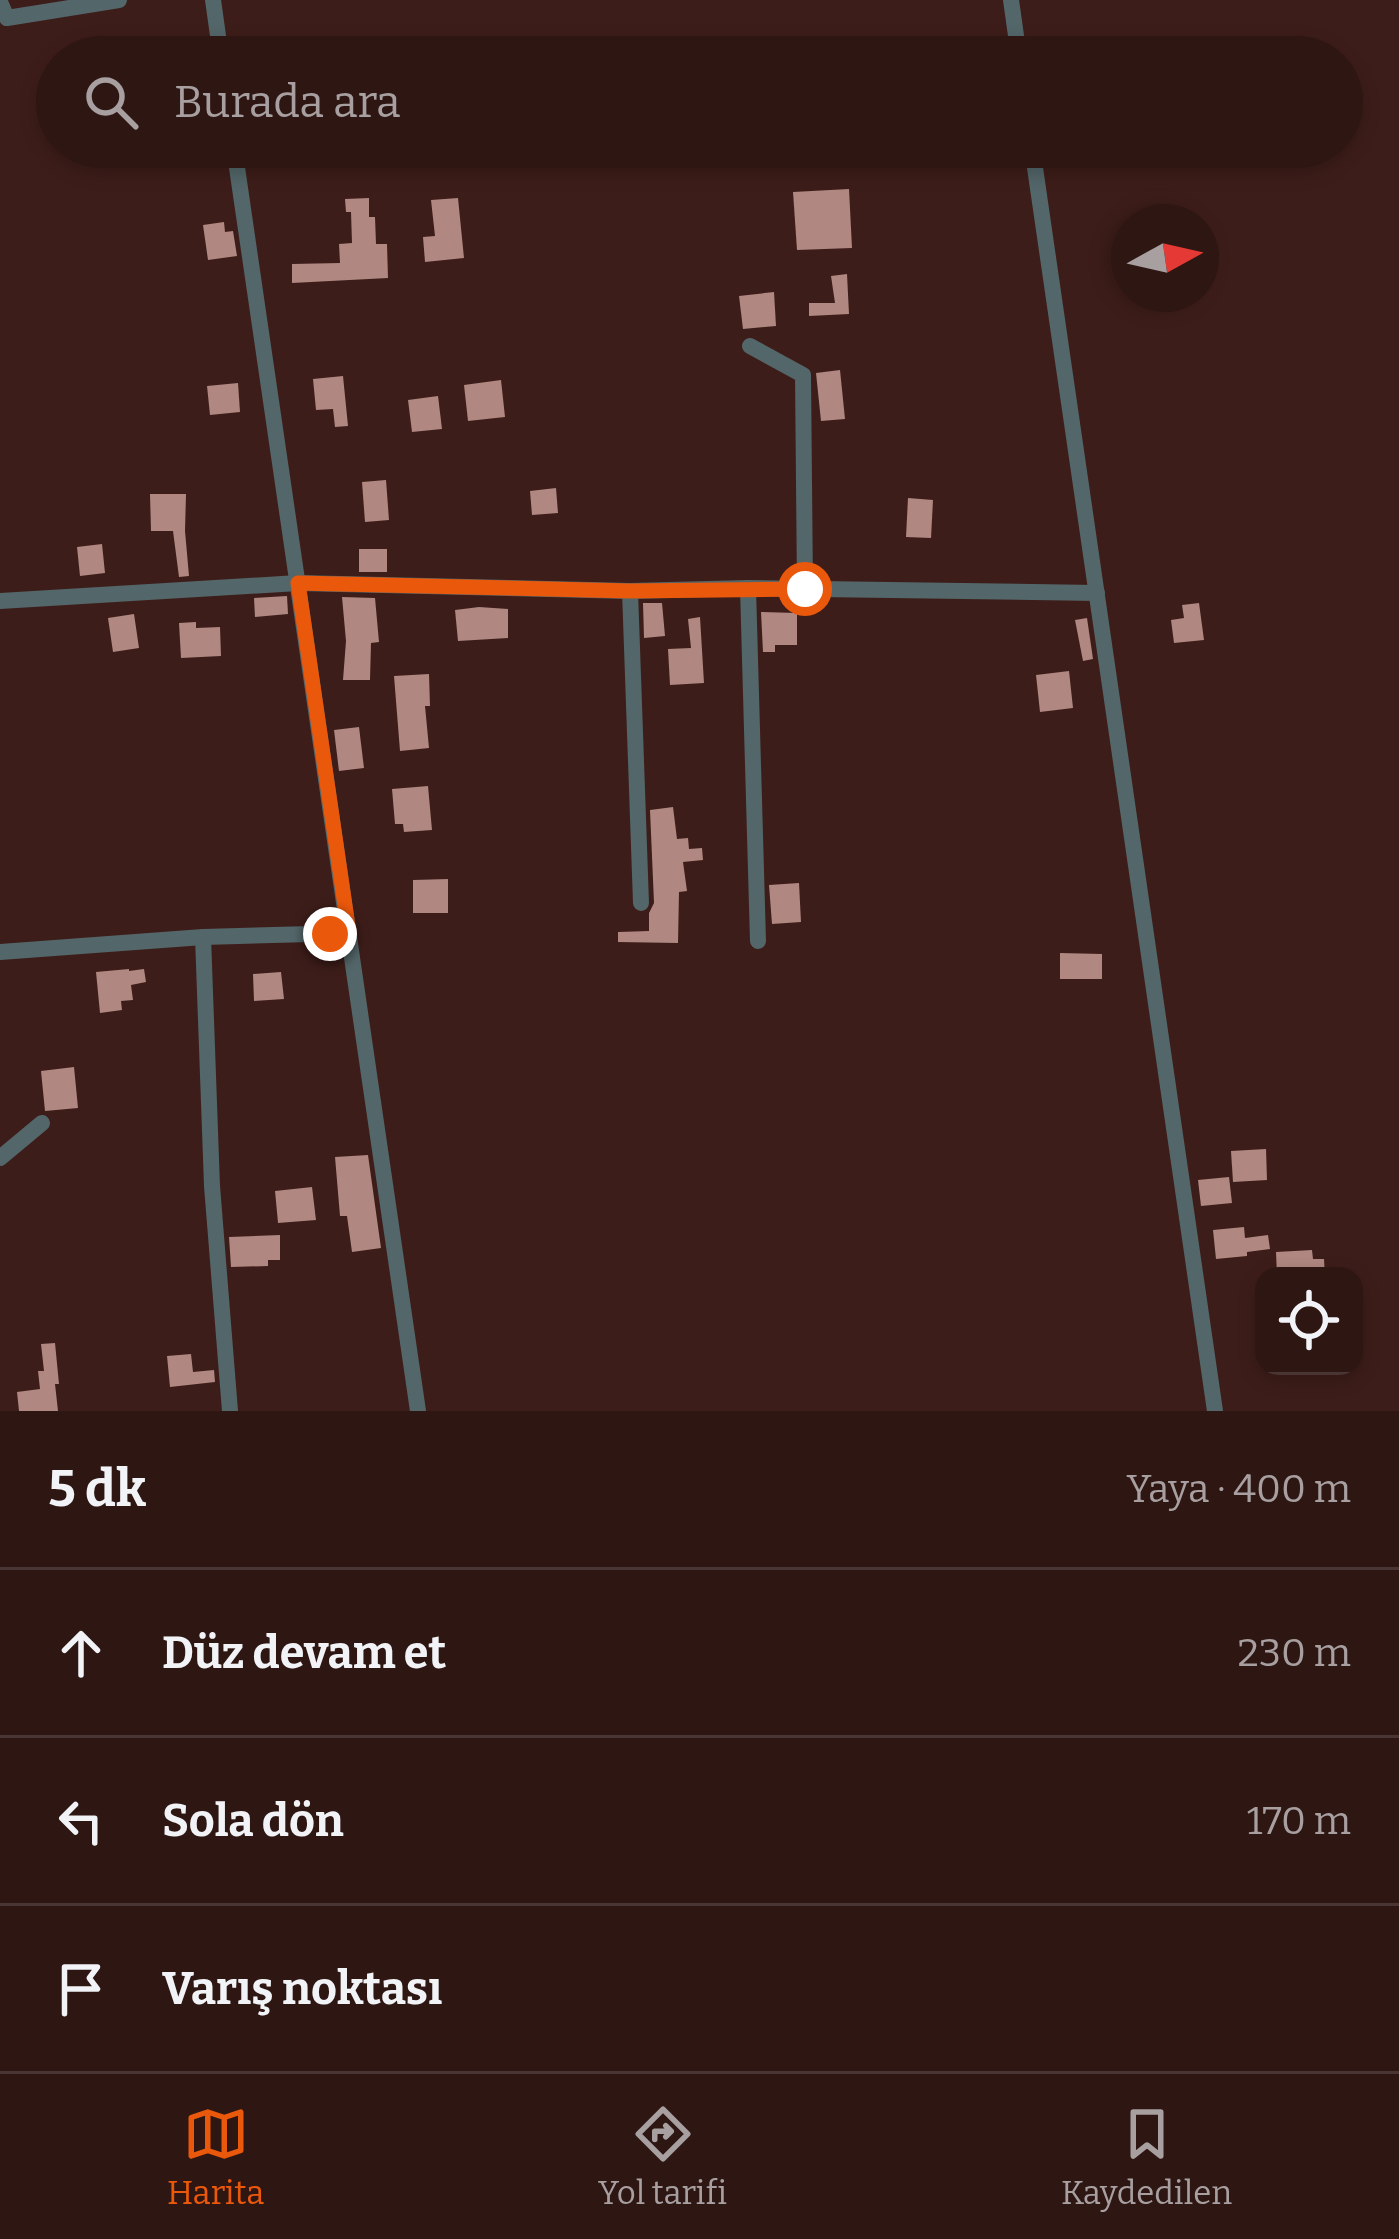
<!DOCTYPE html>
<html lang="tr">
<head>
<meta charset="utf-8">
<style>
  body { margin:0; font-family:Bitter,serif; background:#3a2321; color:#f1f3f6 }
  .controls { position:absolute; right:36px; bottom:36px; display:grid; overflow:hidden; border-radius:24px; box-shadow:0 6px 18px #0003 }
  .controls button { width:108px; height:108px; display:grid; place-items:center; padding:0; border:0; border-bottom:3px solid #493533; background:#2e1613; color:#f1f3f6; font:60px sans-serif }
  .compass { position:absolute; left:1111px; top:204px; width:108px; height:108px; border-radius:50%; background:#2e1613; box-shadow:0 6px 18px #0003; rotate:82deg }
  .stop { position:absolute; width:36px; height:36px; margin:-27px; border:9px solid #ea580c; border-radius:50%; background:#fff }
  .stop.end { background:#ea580c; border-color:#fff; box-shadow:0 3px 12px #0008 }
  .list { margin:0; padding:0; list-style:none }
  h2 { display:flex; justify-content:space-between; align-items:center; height:156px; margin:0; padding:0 48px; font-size:51px }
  h2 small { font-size:39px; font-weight:400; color:#a79fa0 }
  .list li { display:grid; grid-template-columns:78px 1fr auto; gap:36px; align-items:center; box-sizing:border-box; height:168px; padding:0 48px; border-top:3px solid #493533 }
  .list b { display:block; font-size:45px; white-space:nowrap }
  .list em { font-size:39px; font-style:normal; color:#a79fa0 }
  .icon { flex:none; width:66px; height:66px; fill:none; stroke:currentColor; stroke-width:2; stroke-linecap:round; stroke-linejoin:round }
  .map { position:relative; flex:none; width:1399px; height:1411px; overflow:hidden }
  .search { position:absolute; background:#2e1613; box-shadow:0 6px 18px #0003; left:36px; right:36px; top:36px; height:132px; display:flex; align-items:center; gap:30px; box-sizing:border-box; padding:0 42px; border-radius:66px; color:#a79fa0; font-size:45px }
  .sheet { height:660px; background:#2e1613 }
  nav { display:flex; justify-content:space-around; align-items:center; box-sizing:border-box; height:168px; border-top:3px solid #493533; background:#2e1613; font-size:33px; color:#a79fa0 }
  nav a { display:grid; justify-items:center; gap:6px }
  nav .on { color:#ea580c }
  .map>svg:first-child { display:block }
  .building { fill:#b08781 }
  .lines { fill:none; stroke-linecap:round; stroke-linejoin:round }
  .minor { stroke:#536669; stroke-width:16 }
  .route { stroke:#ea580c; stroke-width:15 }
</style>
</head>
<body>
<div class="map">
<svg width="1399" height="1411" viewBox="0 0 1399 1411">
  <rect width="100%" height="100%" fill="#3d1d19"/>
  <g class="building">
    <polygon points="127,38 202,41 202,57 126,57"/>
    <polygon points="849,189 852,248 797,250 793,192"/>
    <polygon points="369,198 369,217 375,217 376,244 387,244 388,278 292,283 292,264 340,263 339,244 352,243 351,212 346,212 345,199"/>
    <polygon points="458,198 464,258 425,262 423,237 435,236 431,200"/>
    <polygon points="224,222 225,232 233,231 237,256 208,260 203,225"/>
    <polygon points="847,274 849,314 809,316 809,303 835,303 831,276"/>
    <polygon points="774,292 776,326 743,329 739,296"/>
    <polygon points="840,370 845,419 821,421 816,373"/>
    <polygon points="343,376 348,426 335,427 333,409 316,410 313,379"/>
    <polygon points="501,380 505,417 468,421 464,385"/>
    <polygon points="238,383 240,412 210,415 207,386"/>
    <polygon points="438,396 442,429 412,432 408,400"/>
    <polygon points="386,480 389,520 365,522 362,482"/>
    <polygon points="556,488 558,513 532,515 530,491"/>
    <polygon points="150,494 186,494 185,531 189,576 179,577 173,531 151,531"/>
    <polygon points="908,498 933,500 931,538 906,537"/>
    <polygon points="102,544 105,573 80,576 77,547"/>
    <rect x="359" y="549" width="28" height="23"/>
    <polygon points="287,596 288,614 255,617 254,598"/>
    <polygon points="342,597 375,598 379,642 371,643 370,680 343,680 346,641"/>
    <polygon points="643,603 662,603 665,636 644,638"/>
    <polygon points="1199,603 1204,640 1174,643 1171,620 1184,618 1182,605"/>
    <polygon points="479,607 508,609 508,638 458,641 455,610"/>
    <polygon points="761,612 797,613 797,645 775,645 775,652 763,652"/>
    <polygon points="134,614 139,648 113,652 108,618"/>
    <polygon points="700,617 704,683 670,685 668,649 691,648 688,619"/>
    <polygon points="1087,618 1093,659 1083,661 1075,620"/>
    <polygon points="196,622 196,628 220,627 221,656 181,658 179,623"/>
    <polygon points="1069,671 1073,708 1040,712 1036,675"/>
    <polygon points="429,674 430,706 425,706 429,748 400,751 394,676"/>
    <polygon points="359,727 364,768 339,771 334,730"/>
    <polygon points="428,786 432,830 404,832 403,824 395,824 392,789"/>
    <polygon points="673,807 677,839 688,838 689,849 702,848 703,860 683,862 687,891 679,892 678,943 618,942 618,932 649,931 649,913 654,903 650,810"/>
    <polygon points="448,879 448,913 413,913 413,880"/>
    <polygon points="799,883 801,922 772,924 769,885"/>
    <polygon points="1060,953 1102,954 1102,979 1060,979"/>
    <polygon points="129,969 129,971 144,969 146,982 131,985 133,1000 121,1001 122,1010 100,1013 96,972"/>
    <polygon points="281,972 284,999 254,1001 253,974"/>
    <polygon points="74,1067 78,1108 45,1111 41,1071"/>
    <polygon points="1266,1149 1267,1180 1233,1182 1231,1151"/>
    <polygon points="368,1155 381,1248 352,1252 347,1216 340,1216 335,1157"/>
    <polygon points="1229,1177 1232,1203 1201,1206 1198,1180"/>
    <polygon points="312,1187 316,1220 278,1223 275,1191"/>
    <polygon points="1244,1227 1245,1238 1268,1235 1270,1249 1247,1252 1247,1256 1216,1259 1213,1230"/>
    <polygon points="280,1235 280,1260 268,1260 268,1266 231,1267 229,1237"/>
    <polygon points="1312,1250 1313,1259 1324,1259 1325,1276 1277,1276 1276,1252"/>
    <polygon points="55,1343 59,1384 55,1384 58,1411 19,1411 17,1392 40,1389 38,1371 44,1371 41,1344"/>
    <polygon points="191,1354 193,1372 214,1370 215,1382 170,1387 167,1356"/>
  </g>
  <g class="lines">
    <g class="minor">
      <polyline points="213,0 221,57"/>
      <polyline points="1011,0 1019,57"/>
      <polyline points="0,2 7,18 119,0"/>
      <polyline points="234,147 418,1411"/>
      <polyline points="1032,147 1215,1411"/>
      <polyline points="750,346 803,375 805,589"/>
      <polyline points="748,588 758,941"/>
      <polyline points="630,591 641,903"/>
      <polyline points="0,601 298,583 630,591 748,588 1097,593"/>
      <polyline points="203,937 212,1186 230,1411"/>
      <polyline points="0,952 203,937 349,933"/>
      <polyline points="0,1158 42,1123"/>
    </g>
  </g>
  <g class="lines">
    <polyline class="route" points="330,934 349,933 298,583 630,591 805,589"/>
  </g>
</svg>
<div class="controls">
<button><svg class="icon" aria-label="locate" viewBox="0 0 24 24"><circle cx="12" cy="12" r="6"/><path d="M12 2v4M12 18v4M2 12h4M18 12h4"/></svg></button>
</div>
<svg class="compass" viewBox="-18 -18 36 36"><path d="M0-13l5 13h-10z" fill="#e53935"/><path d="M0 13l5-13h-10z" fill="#a79fa0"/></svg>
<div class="stop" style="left:805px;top:589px"></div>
<div class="stop end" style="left:330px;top:934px"></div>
<div class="search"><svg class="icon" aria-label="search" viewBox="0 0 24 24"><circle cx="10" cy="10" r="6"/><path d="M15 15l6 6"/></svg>Burada ara</div>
</div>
<section class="sheet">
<h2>5 dk<small>Yaya · 400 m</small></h2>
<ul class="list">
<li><svg class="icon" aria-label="ahead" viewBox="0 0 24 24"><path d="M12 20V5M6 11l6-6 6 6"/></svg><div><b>Düz devam et</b></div><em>230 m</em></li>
<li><svg class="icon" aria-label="left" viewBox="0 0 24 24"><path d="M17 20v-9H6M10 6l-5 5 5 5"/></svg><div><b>Sola dön</b></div><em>170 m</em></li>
<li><svg class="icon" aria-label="arrive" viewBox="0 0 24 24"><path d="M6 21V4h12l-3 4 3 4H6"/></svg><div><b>Varış noktası</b></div></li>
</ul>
</section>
<nav>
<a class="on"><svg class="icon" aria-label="map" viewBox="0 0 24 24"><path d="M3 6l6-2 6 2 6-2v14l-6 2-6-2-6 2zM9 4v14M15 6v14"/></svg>Harita</a>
<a><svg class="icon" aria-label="directions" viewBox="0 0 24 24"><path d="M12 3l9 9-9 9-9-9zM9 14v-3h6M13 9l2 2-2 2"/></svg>Yol tarifi</a>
<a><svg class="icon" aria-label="saved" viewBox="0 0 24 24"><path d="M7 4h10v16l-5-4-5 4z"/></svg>Kaydedilen</a>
</nav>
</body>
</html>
